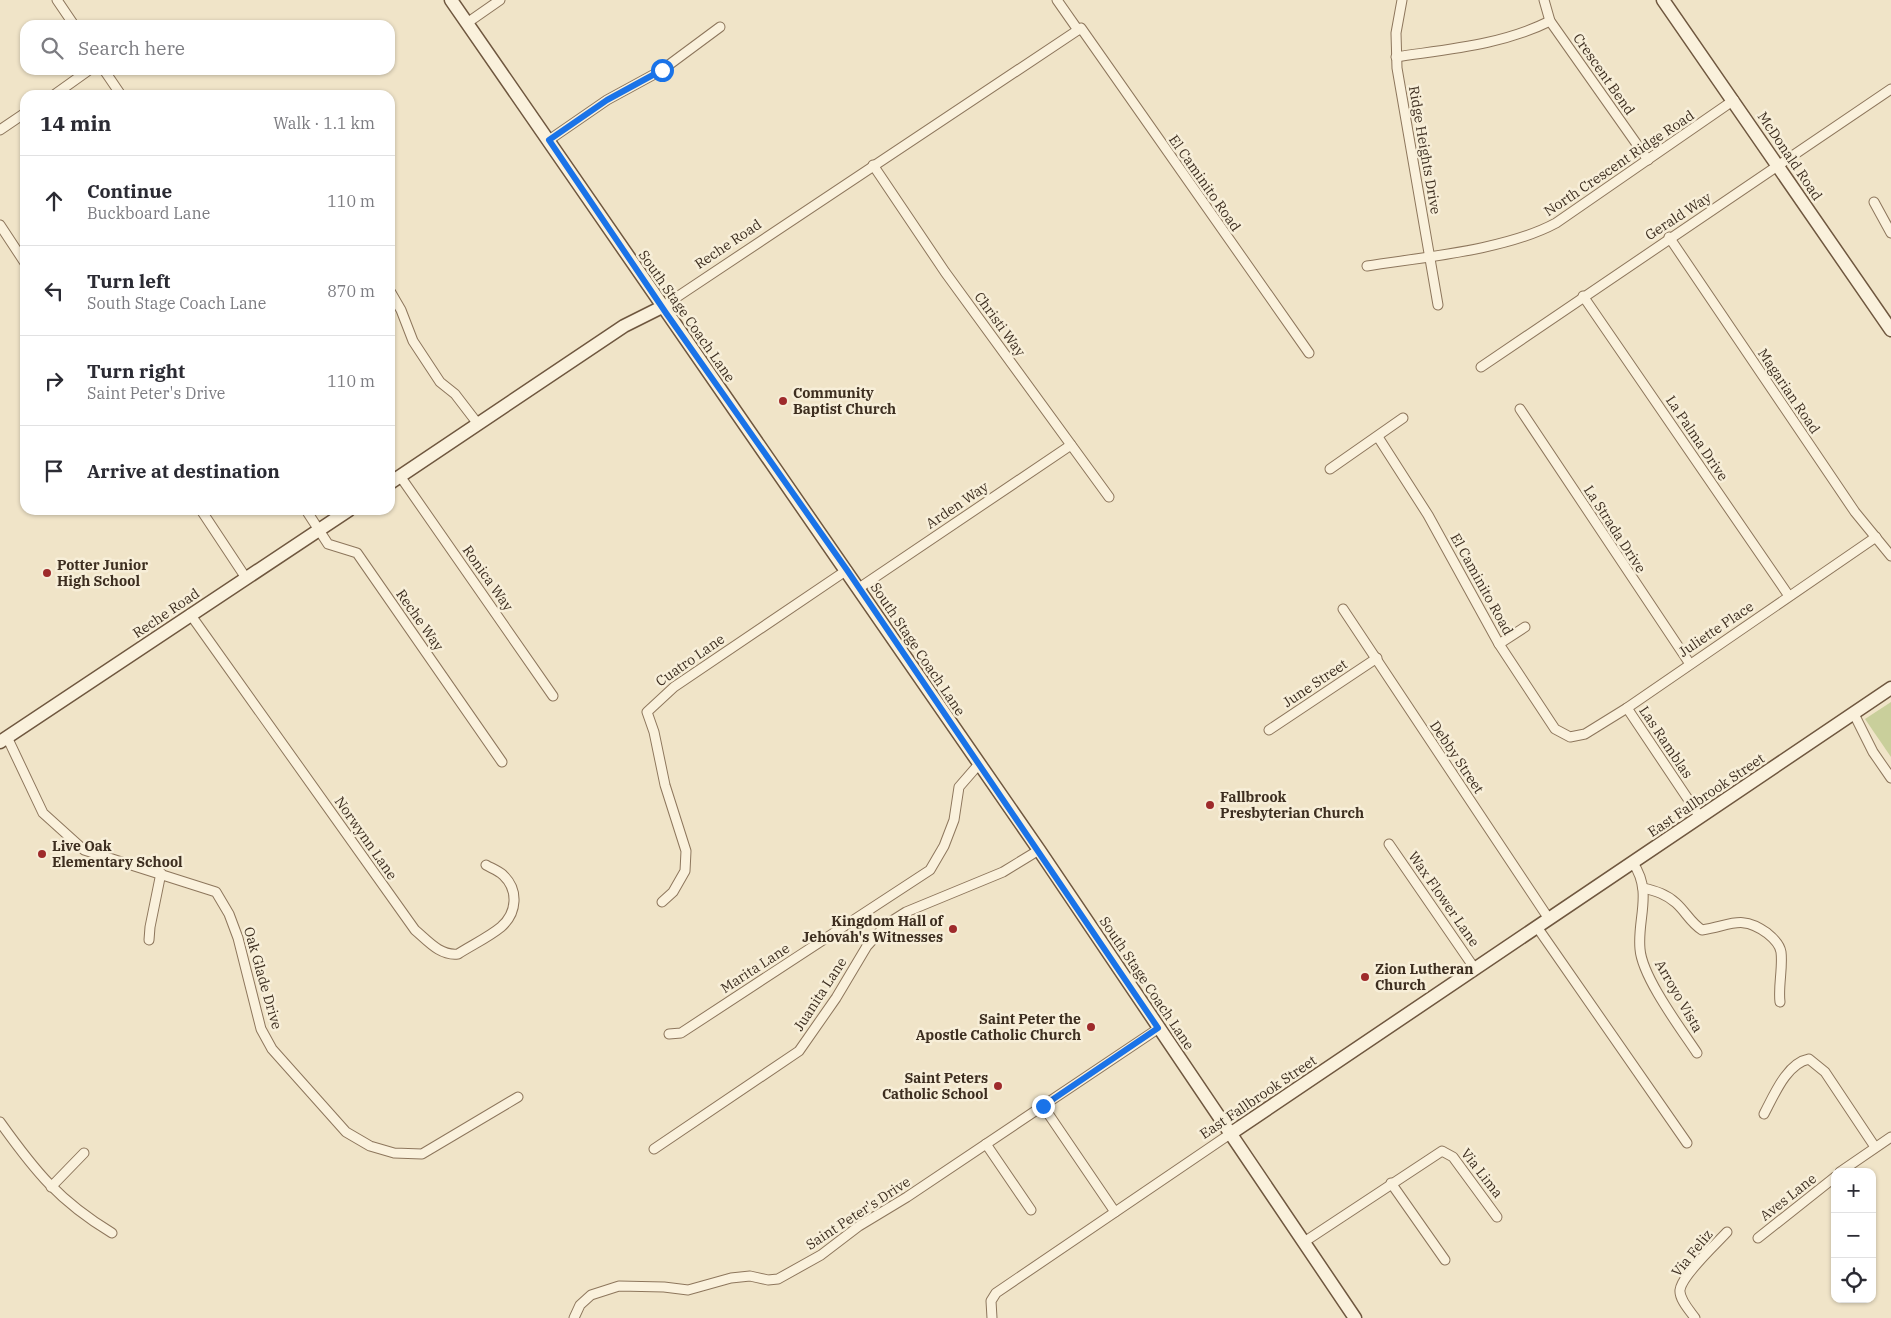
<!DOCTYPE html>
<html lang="en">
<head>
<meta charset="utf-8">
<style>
  body { margin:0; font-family:"IBM Plex Serif",serif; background:#f2f2f3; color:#2b2b33 }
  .controls { position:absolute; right:15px; bottom:15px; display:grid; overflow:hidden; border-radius:10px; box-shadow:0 1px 4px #0004 }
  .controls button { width:45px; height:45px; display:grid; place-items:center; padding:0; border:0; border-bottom:1px solid #e1e1e2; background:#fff; color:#2b2b33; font:25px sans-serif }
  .stop { position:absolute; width:15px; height:15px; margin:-11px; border:4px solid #1a73e8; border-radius:50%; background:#fff }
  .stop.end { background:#1a73e8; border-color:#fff; box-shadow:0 1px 5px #0008 }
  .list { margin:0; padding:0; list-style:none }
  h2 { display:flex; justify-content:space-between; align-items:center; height:65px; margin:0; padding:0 20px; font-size:21px }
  h2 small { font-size:16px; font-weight:400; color:#7c7c81 }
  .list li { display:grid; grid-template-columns:32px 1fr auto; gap:15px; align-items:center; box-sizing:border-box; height:90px; padding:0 20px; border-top:1px solid #e1e1e2 }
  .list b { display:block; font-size:19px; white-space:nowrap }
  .list p { margin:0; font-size:16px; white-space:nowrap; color:#7c7c81 }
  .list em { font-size:16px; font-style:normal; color:#7c7c81 }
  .icon { flex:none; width:28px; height:28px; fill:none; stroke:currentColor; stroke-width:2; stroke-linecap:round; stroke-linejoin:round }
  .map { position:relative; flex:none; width:1891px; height:1318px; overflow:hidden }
  .search { position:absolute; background:#fff; box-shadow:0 1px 4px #0004; left:20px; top:20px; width:375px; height:55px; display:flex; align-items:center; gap:12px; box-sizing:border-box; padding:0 18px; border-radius:15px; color:#7c7c81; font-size:19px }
  .panel { position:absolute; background:#fff; box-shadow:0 1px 4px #0004; left:20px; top:90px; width:375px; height:425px; border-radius:15px }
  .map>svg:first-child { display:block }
  .green { fill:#c9cf9b }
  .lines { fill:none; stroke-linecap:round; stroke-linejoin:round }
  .street-casing { stroke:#8d765c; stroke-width:11 }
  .secondary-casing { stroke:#6f573f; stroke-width:15 }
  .street { stroke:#faf1dc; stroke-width:9 }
  .secondary { stroke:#faf1dc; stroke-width:12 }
  .route { stroke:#1a73e8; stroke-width:6 }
  .poi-dot { fill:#9e2a2b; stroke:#f7eed8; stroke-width:2 }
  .labels { text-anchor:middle; stroke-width:5; stroke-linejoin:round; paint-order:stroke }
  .street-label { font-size:14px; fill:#3d2e20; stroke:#f7eed8 }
  .poi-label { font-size:14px; font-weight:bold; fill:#3d2e20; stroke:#f7eed8; text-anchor:start }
</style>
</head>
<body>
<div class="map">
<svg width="1891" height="1318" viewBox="0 0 1891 1318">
  <rect width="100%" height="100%" fill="#f0e4c8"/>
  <polygon class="green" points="1891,702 1891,757 1865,719"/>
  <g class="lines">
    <g class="street-casing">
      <g id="street">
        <polyline points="57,0 74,25"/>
        <polyline points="1057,0 1078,30"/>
        <polyline points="1402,0 1396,33 1397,68 1438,305"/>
        <polyline points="1544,0 1550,21 1648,160"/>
        <polyline points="467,23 500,0"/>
        <path d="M1396,57C1449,49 1502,45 1550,21"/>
        <polyline points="104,70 121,95"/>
        <polyline points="54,95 89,70"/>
        <polyline points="0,130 25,113"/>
        <polyline points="549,140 607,100 662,70 720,27"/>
        <polyline points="873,165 945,272 1109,497"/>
        <polyline points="1874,202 1891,233"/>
        <polyline points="0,225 25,263"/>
        <polyline points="1669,237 1855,512 1891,556"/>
        <path d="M1367,266C1424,257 1506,250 1556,223L1734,100"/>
        <polyline points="390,291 401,310 413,341 440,382 455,394 478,424"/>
        <polyline points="1583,296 1789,596"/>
        <polyline points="662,307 1081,28 1309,353"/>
        <polyline points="1481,367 1891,89"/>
        <polyline points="1520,409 1690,664"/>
        <polyline points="1378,437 1428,515 1499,644 1555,729 1570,737 1585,734 1627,708 1876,537"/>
        <polyline points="1330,469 1403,418"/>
        <polyline points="400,476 553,696"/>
        <polyline points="201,510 246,578"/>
        <polyline points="306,510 328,544 357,553 502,762"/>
        <polyline points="859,588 1071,445"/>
        <polyline points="1343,609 1549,919"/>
        <path d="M190,614L415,930C428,941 440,956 458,954C472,945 489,937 501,927C517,913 519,890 503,875C499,871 491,868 486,865"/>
        <polyline points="1499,644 1525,627"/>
        <polyline points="1627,708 1700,817"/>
        <polyline points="1854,714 1873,752 1891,778"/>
        <polyline points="1269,730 1377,658"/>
        <polyline points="7,737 43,813 84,850 216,892 229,914 238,938 261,1029 272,1049 346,1132 370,1146 394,1153 422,1154 518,1097"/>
        <polyline points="1389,844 1475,969"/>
        <path d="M1633,863C1653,892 1637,919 1640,949C1642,977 1681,1029 1697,1053"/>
        <path d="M1643,888C1656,891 1666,894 1676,903C1686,912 1690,922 1702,930C1730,926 1741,914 1767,933C1772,937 1780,945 1781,952C1783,968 1778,986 1780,1002"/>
        <polyline points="662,902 673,892 685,871 686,851 665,785 654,732 647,712 674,687 847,570"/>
        <polyline points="1537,927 1687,1143"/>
        <polyline points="149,940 150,927 161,873"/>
        <polyline points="669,1034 681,1033 930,870 944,846 954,820 959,787 979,764"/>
        <polyline points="1043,1106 1115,1212"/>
        <path d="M1764,1114C1774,1095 1787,1063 1809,1059L1825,1072L1875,1147"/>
        <path d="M0,1122C35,1171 59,1201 112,1233"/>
        <polyline points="986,1144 1031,1210"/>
        <polyline points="654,1149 799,1051 836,998 867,946 887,924 906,912 1003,872 1039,850"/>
        <polyline points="1840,1172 1891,1137"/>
        <polyline points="1391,1183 1445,1260"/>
        <polyline points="51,1187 84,1153"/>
        <polyline points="1758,1238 1835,1177"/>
        <polyline points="1304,1242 1442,1151 1453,1157 1497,1217"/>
        <polyline points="574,1318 580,1305 591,1295 619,1286 664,1287 688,1290 731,1278 750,1276 768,1280 778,1279 821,1255 859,1226 907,1197 1159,1028"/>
        <polyline points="992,1318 991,1301 996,1293 1230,1134"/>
        <path d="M1695,1318C1690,1311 1679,1299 1680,1290C1682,1275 1716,1244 1727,1232"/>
      </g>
    </g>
    <g class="secondary-casing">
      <g id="secondary">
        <polyline points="451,0 1039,850 1355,1318"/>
        <polyline points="1663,0 1891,330"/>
        <polyline points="390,483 624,326 662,307"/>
        <polyline points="0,742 349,510"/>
        <polyline points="1230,1134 1891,688"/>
      </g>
    </g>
    <use href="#street" class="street"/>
    <use href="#secondary" class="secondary"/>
  </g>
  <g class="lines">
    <polyline class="route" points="662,70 607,100 549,140 666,313 847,570 1158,1028 1043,1106"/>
  </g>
  <g class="poi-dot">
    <circle cx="783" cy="401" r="5"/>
    <circle cx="47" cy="573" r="5"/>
    <circle cx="1210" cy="805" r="5"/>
    <circle cx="42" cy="854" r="5"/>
    <circle cx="953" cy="929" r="5"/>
    <circle cx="1365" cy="977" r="5"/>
    <circle cx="1091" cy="1027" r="5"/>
    <circle cx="998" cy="1086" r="5"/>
  </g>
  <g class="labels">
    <g class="street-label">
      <text transform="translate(1604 74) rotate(55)" y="5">Crescent Bend</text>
      <text transform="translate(1425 150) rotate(80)" y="5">Ridge Heights Drive</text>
      <text transform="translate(1790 156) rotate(56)" y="5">McDonald Road</text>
      <text transform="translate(1619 163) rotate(-34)" y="5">North Crescent Ridge Road</text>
      <text transform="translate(1205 183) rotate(55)" y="5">El Caminito Road</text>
      <text transform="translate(1678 216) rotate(-33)" y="5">Gerald Way</text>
      <text transform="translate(728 244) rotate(-34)" y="5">Reche Road</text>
      <text transform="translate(687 316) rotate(55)" y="5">South Stage Coach Lane</text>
      <text transform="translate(1000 324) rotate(54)" y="5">Christi Way</text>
      <text transform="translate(1789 391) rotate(56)" y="5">Magarian Road</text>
      <text transform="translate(1697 438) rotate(56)" y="5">La Palma Drive</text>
      <text transform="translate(957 505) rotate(-34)" y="5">Arden Way</text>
      <text transform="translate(1615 529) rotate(57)" y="5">La Strada Drive</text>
      <text transform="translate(488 578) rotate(55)" y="5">Ronica Way</text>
      <text transform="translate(1482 584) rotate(61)" y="5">El Caminito Road</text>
      <text transform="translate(166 613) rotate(-34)" y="5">Reche Road</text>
      <text transform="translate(420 620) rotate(55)" y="5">Reche Way</text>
      <text transform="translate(1716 629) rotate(-34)" y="5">Juliette Place</text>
      <text transform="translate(918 649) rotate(56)" y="5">South Stage Coach Lane</text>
      <text transform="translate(690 660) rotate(-35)" y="5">Cuatro Lane</text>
      <text transform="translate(1315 683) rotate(-34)" y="5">June Street</text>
      <text transform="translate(1666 742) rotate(56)" y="5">Las Ramblas</text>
      <text transform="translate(1457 757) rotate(56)" y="5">Debby Street</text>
      <text transform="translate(1706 795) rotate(-34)" y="5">East Fallbrook Street</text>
      <text transform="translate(366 838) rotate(55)" y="5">Norwynn Lane</text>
      <text transform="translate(1444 899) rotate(55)" y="5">Wax Flower Lane</text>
      <text transform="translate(755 968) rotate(-33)" y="5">Marita Lane</text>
      <text transform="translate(263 978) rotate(74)" y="5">Oak Glade Drive</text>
      <text transform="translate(1147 983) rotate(56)" y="5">South Stage Coach Lane</text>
      <text transform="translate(820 994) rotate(-57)" y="5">Juanita Lane</text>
      <text transform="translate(1679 996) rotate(60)" y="5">Arroyo Vista</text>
      <text transform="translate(1258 1097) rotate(-34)" y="5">East Fallbrook Street</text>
      <text transform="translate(1482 1173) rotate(52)" y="5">Via Lima</text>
      <text transform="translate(1788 1197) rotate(-38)" y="5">Aves Lane</text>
      <text transform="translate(858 1213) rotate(-33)" y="5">Saint Peter's Drive</text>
      <text transform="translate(1692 1253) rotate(-51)" y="5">Via Feliz</text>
    </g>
    <g class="poi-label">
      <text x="793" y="398">Community<tspan x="793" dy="16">Baptist Church</tspan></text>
      <text x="57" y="570">Potter Junior<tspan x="57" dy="16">High School</tspan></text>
      <text x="1220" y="802">Fallbrook<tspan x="1220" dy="16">Presbyterian Church</tspan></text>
      <text x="52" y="851">Live Oak<tspan x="52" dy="16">Elementary School</tspan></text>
      <text x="943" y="926" text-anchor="end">Kingdom Hall of<tspan x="943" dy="16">Jehovah's Witnesses</tspan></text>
      <text x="1375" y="974">Zion Lutheran<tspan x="1375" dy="16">Church</tspan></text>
      <text x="1081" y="1024" text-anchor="end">Saint Peter the<tspan x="1081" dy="16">Apostle Catholic Church</tspan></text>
      <text x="988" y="1083" text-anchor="end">Saint Peters<tspan x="988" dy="16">Catholic School</tspan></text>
    </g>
  </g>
</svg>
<div class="controls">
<button>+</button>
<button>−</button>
<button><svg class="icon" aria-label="locate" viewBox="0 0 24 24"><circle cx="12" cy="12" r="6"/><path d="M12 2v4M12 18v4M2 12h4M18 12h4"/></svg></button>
</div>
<div class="stop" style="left:662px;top:70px"></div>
<div class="stop end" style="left:1043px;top:1106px"></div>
<div class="search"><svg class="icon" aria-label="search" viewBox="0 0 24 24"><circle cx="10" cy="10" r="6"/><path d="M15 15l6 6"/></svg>Search here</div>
<section class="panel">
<h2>14 min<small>Walk · 1.1 km</small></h2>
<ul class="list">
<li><svg class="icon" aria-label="ahead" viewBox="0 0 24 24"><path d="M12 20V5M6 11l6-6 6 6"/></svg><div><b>Continue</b><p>Buckboard Lane</p></div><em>110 m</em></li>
<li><svg class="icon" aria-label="left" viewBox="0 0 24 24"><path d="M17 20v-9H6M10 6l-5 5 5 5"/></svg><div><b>Turn left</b><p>South Stage Coach Lane</p></div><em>870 m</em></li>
<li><svg class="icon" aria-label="right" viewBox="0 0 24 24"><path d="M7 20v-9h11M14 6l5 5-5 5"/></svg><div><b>Turn right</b><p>Saint Peter's Drive</p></div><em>110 m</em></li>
<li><svg class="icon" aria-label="arrive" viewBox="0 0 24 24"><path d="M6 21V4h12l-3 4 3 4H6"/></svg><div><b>Arrive at destination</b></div></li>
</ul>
</section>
</div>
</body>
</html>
